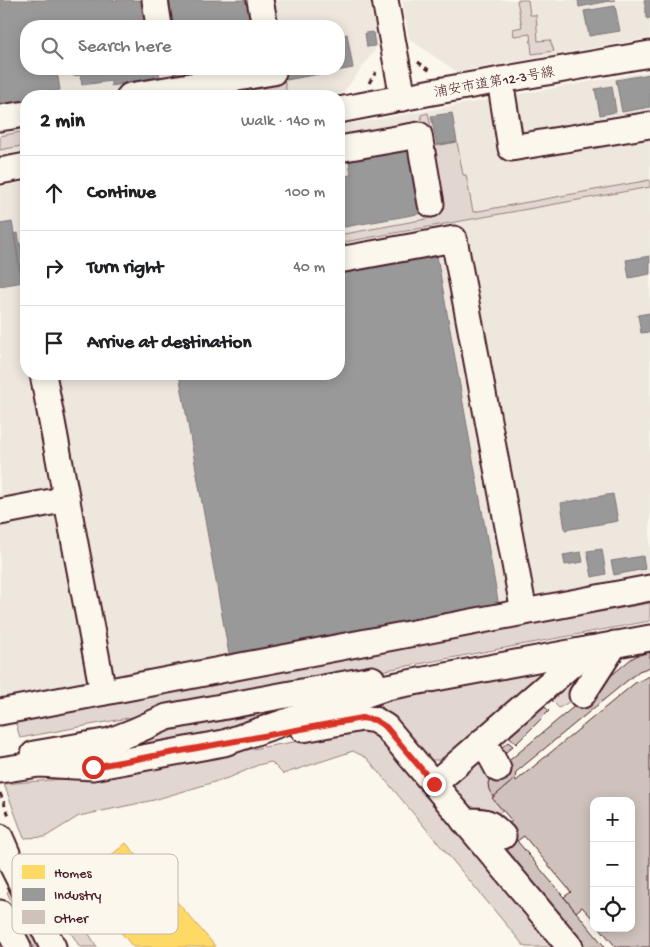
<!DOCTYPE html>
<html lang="en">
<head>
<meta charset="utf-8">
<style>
  body { margin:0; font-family:"Gochi Hand","Klee One",sans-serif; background:#f2f2f2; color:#202124 }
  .controls { position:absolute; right:15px; bottom:15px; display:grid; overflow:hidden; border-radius:10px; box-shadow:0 2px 12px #0003 }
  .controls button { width:45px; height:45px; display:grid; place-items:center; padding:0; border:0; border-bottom:1px solid #e0e0e0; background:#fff; color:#202124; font:25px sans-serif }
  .stop { position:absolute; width:15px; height:15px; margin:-11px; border:4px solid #d93025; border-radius:50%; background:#fff }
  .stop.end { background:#d93025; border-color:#fff; box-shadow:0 1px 5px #0008 }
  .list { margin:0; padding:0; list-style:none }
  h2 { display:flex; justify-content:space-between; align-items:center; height:65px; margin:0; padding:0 20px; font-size:21px }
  h2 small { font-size:16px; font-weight:400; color:#757577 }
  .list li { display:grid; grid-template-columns:32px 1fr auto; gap:15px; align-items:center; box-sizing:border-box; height:75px; padding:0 20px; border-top:1px solid #e0e0e0 }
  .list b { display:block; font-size:19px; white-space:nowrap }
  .list em { font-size:16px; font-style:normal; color:#757577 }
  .icon { flex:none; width:28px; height:28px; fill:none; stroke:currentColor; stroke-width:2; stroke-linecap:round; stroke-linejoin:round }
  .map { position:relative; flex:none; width:650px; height:947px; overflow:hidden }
  .search { position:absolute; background:#fff; box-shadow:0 2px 12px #0003; left:20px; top:20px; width:325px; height:55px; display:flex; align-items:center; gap:12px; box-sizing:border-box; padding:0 18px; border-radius:20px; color:#757577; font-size:19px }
  .panel { position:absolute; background:#fff; box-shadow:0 2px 12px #0003; left:20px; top:90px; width:325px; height:290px; border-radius:20px }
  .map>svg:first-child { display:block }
  .built { fill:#eee7de; fill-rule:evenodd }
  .green { fill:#e2d7d0; stroke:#967b7e }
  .homes { fill:#ffd966; stroke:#c9a154 }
  .industry { fill:#999; stroke:#817478 }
  .building { fill:#cfc2bc; stroke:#4a1f2b }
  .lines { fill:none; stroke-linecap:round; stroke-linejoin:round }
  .minor-casing { stroke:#4a1f2b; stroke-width:29 }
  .path { stroke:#4a1f2b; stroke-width:3; stroke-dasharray:5 4; stroke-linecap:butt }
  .minor { stroke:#fbf7ec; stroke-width:25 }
  .route { stroke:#d93025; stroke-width:6 }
  .labels { text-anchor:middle; stroke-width:5; stroke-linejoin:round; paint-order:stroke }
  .street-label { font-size:14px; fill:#4a1f2b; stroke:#fbf7ec }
  .key { fill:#fbf7ec; stroke:#c6b6b2; stroke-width:1 }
  .key-label { font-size:14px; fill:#4a1f2b }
</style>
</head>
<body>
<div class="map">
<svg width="650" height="947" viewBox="0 0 650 947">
  <rect width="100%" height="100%" fill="#fbf7ec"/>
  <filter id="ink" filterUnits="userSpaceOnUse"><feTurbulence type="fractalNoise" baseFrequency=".02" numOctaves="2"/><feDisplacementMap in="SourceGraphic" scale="10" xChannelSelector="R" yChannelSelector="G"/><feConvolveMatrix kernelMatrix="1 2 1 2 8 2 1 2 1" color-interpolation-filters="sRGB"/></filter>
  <g filter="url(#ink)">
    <g class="built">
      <path d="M0,0H370L378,46L343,93L323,96H26V150L0,155ZM26,26H339V69H26Z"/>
      <polygon points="402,0 650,0 650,38 457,72 409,39"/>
      <polygon points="650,71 650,610 0,728 0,187 26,182 26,374 339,374 339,126"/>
    </g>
    <g class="green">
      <polygon points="517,0 528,0 530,15 536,15 538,41 550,40 554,51 532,54 530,34 514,36 513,29 522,27"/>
      <polygon points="282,69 287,94 278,96 204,96"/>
      <polygon points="428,113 435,146 457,142 463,175 466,175 473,212 650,180 650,187 339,243 339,235 437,217 421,115"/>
      <polygon points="26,131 26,145 0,150 0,136"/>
      <polygon points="650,603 650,621 20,738 14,716"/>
      <polygon points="559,661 442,760 427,760 420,756 376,699"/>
      <polygon points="584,669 575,698 559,708 549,698"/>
      <polygon points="313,704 277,710 224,733 111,753 172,722"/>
      <polygon points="368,729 383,739 554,947 525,947 367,758 353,751 283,774 271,762 258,765 231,777 154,800 79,816 45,837 24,838 4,784 97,776"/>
      <path d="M474,760L480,761L491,776C484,790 495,799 502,810L496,817L476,814L452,789L451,783Z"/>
      <polygon points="38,872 55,872 76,913 97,947 80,947 62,919"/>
      <polygon points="11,889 42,947 31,947 7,892"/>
    </g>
    <polygon class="homes" points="126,843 216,947 133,947 79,882"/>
    <g class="industry">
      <polygon points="0,0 255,0 260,26 26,26 26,69 158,69 160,77 111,86 111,81 82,85 80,75 73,76 73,73 65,74 64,69 57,71 60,90 38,93 39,96 26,96 26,101 0,106"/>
      <polygon points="578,0 615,0 579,7"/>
      <polygon points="644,0 650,0 650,18 647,19"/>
      <polygon points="615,6 620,31 589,36 584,11"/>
      <polygon points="373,32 375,46 367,47 365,33"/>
      <polygon points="347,34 353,68 286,80 284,69 339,69 339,36"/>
      <polygon points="173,69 248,69 175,81"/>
      <polygon points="650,74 650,107 622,112 616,80"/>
      <polygon points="612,86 616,112 600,115 595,89"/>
      <polygon points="452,113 457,142 437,145 431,116"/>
      <polygon points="416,142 429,212 339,228 339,177 351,175 348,154"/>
      <polygon points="12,222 23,282 0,286 0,224"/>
      <polygon points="18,233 20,245 26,244 26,270 20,271 14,234"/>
      <polygon points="437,256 500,612 230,660 179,374 339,374 339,273"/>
      <polygon points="650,256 650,274 629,278 626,260"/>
      <polygon points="650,313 650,332 641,333 638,315"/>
      <polygon points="613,494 618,521 565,530 561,503"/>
      <polygon points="602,549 606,574 592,577 587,551"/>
      <polygon points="581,552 583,562 565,565 563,555"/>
      <polygon points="643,556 645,569 614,575 611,561"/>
    </g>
    <g class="building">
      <polygon points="650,652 650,667 639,671 516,772 515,779 494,797 489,790 488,783 491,776 493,774 631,659 636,656"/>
      <polygon points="650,676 650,947 616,947 600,928 631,928 631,801 594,801 594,920 582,907 576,912 564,897 571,892 524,836 517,841 509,831 506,825 512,821 492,798 515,779 516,781 635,683"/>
      <polygon points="542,704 549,711 516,744 509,736"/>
      <polygon points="508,742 513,746 505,753 500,749"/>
      <polygon points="509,831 605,947 586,947 497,841"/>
    </g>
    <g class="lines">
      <g class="minor-casing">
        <g id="minor">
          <polyline points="155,0 159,26"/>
          <polyline points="260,0 265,26"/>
          <polyline points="385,0 403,98"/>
          <polyline points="500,80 511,148 650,125"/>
          <polyline points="130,96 273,72 272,69"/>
          <polyline points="339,110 432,92 650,54"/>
          <polyline points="0,118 26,114"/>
          <polyline points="339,149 419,135 431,204"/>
          <polyline points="0,171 26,166"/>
          <polyline points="339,260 454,239 524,612"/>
          <polyline points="43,374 103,692"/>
          <polyline points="0,512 67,499"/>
          <polyline points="582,695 615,644"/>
          <polyline points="0,712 650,588"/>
          <polyline points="303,729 362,718 375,720 386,727 570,947"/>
          <polyline points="483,741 498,769"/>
          <polyline points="34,754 110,741 133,732 167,717 372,679"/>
          <polyline points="0,770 39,764 93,767 224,743 387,687 650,638"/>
          <polyline points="434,784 589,649"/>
          <path d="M464,821C486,821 488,820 503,836"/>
          <polyline points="0,837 13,867 53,947"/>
          <polyline points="0,913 18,947"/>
        </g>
      </g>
      <g class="path">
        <polyline points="418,62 430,71"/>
        <polyline points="369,83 376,72"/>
        <polyline points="0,793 10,818"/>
      </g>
      <use href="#minor" class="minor"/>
    </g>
  </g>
  <g class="lines" filter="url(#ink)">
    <polyline class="route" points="93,767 362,718 375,720 386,727 434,784"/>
  </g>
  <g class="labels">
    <g class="street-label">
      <text transform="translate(494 81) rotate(-10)" y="5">浦安市道第12-3号線</text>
    </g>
  </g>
  <rect x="12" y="854" width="166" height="80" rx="8" class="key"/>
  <rect x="22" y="865" width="23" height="14" fill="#ffd966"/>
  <rect x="22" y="888" width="23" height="13" fill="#999"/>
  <rect x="22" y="910" width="23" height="14" fill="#cfc2bc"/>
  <g class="key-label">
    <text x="54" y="877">Homes</text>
    <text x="54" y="899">Industry</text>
    <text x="54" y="922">Other</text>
  </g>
</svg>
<div class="controls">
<button>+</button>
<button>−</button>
<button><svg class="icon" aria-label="locate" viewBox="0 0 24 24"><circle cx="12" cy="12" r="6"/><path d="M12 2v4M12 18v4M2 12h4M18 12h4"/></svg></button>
</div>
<div class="stop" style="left:93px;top:767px"></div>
<div class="stop end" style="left:434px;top:784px"></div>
<div class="search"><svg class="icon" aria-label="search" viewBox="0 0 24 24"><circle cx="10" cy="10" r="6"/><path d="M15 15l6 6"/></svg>Search here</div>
<section class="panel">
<h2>2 min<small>Walk · 140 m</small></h2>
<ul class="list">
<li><svg class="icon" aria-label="ahead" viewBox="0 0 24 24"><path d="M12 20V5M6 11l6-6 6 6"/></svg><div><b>Continue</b></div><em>100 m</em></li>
<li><svg class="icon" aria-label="right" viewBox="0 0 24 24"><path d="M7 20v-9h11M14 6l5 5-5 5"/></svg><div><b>Turn right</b></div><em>40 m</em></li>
<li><svg class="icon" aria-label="arrive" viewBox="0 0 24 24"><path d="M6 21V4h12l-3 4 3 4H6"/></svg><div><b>Arrive at destination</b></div></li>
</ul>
</section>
</div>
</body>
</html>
